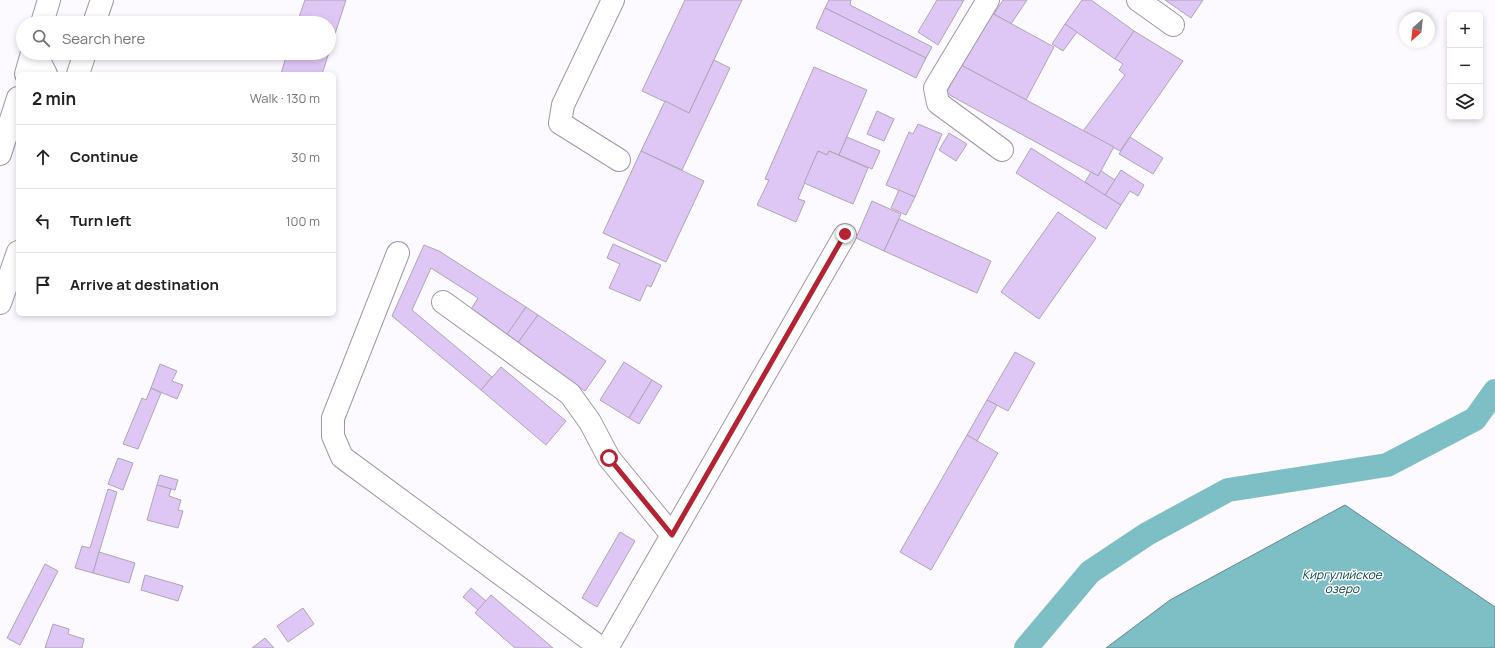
<!DOCTYPE html>
<html lang="en">
<head>
<meta charset="utf-8">
<style>
  body { margin:0; font-family:Manrope,sans-serif; background:#f2f2f2; color:#222 }
  .controls { position:absolute; right:12px; top:12px; display:grid; overflow:hidden; border-radius:6px; box-shadow:0 2px 6px #0003 }
  .controls button { width:36px; height:36px; display:grid; place-items:center; padding:0; border:0; border-bottom:1px solid #e0e0e0; background:#fff; color:#222; font:20px sans-serif }
  .compass { position:absolute; left:1399px; top:12px; width:36px; height:36px; border-radius:50%; background:#fff; box-shadow:0 2px 6px #0003; rotate:207deg }
  .stop { position:absolute; width:12px; height:12px; margin:-9px; border:3px solid #b42233; border-radius:50%; background:#fff }
  .stop.end { background:#b42233; border-color:#fff; box-shadow:0 1px 4px #0008 }
  .list { margin:0; padding:0; list-style:none }
  h2 { display:flex; justify-content:space-between; align-items:center; height:52px; margin:0; padding:0 16px; font-size:17px }
  h2 small { font-size:13px; font-weight:400; color:#767676 }
  .list li { display:grid; grid-template-columns:26px 1fr auto; gap:12px; align-items:center; box-sizing:border-box; height:64px; padding:0 16px; border-top:1px solid #e0e0e0 }
  .list b { display:block; font-size:15px; white-space:nowrap }
  .list em { font-size:13px; font-style:normal; color:#767676 }
  .icon { flex:none; width:22px; height:22px; fill:none; stroke:currentColor; stroke-width:2; stroke-linecap:round; stroke-linejoin:round }
  .map { position:relative; flex:none; width:1495px; height:648px; overflow:hidden }
  .search { position:absolute; background:#fff; box-shadow:0 2px 6px #0003; left:16px; top:16px; width:320px; height:44px; display:flex; align-items:center; gap:10px; box-sizing:border-box; padding:0 14px; border-radius:22px; color:#767676; font-size:15px }
  .panel { position:absolute; background:#fff; box-shadow:0 2px 6px #0003; left:16px; top:72px; width:320px; height:244px; border-radius:6px }
  .map>svg:first-child { display:block }
  .water { fill:#7dbfc5; stroke:#5c898f }
  .lines { fill:none; stroke-linecap:round; stroke-linejoin:round }
  .canal { stroke:#7dbfc5; stroke-width:24 }
  .building { fill:#dec7f5; stroke:#aea5b6 }
  .minor-casing { stroke:#9f97a8; stroke-width:24 }
  .minor { stroke:#fff; stroke-width:22 }
  .route { stroke:#b42233; stroke-width:5 }
  .labels { text-anchor:middle; stroke-width:3; stroke-linejoin:round; paint-order:stroke }
  .water-label { font-size:12px; font-style:italic; fill:#07464b; stroke:#fff }
</style>
</head>
<body>
<div class="map">
<svg width="1495" height="648" viewBox="0 0 1495 648">
  <rect width="100%" height="100%" fill="#fcfafe"/>
  <polygon class="water" points="1345,505 1495,607 1495,648 1106,648 1170,600"/>
  <g class="lines">
    <polyline class="canal" points="1026,648 1090,572 1147,534 1228,490 1387,465 1475,419 1495,391"/>
  </g>
  <g class="building">
    <polygon points="305,0 346,0 322,74 281,74 287,53 329,53 329,23 297,23"/>
    <polygon points="685,0 742,0 689,113 642,91"/>
    <polygon points="829,0 851,0 850,5 932,47 926,58 825,8"/>
    <polygon points="937,0 964,0 938,45 918,32"/>
    <polygon points="1003,0 1027,0 1011,24 994,14"/>
    <polygon points="1082,0 1091,0 1134,31 1115,59 1065,24"/>
    <polygon points="1165,0 1203,0 1191,18"/>
    <polygon points="825,8 926,58 916,78 816,28"/>
    <polygon points="990,12 1054,47 1026,100 961,65"/>
    <polygon points="1065,24 1077,32 1063,51 1052,44"/>
    <polygon points="1134,31 1183,61 1120,151 1083,131 1125,75 1119,70 1123,64 1115,59"/>
    <polygon points="714,60 730,68 682,170 641,151 665,101 689,113"/>
    <polygon points="961,65 1114,147 1098,176 946,93"/>
    <polygon points="814,67 867,90 839,155 829,151 827,155 818,151 798,199 805,201 796,222 757,205 769,180 765,179"/>
    <polygon points="877,111 894,119 884,141 867,134"/>
    <polygon points="918,124 942,134 915,197 886,185 909,132 913,134"/>
    <polygon points="949,133 967,144 956,161 939,150"/>
    <polygon points="847,137 880,151 872,169 839,155"/>
    <polygon points="1130,137 1163,158 1153,174 1119,154"/>
    <polygon points="1031,148 1121,205 1106,229 1016,173"/>
    <polygon points="641,151 704,181 666,262 603,233"/>
    <polygon points="818,151 827,155 829,151 868,168 853,204 804,183"/>
    <polygon points="1121,170 1144,185 1138,196 1130,191 1121,205 1105,195"/>
    <polygon points="1101,171 1115,180 1105,195 1085,182 1091,172 1098,176"/>
    <polygon points="899,190 915,197 906,215 891,208"/>
    <polygon points="872,201 901,214 884,251 856,238"/>
    <polygon points="1058,212 1096,238 1039,319 1001,292"/>
    <polygon points="899,219 991,261 977,293 884,251"/>
    <polygon points="613,244 661,265 651,287 647,285 640,301 609,288 620,264 607,258"/>
    <polygon points="424,245 439,251 526,307 506,336 470,311 478,298 431,268 412,310 492,377 481,390 392,316"/>
    <polygon points="526,307 538,315 517,344 506,336"/>
    <polygon points="538,315 606,361 585,391 517,344"/>
    <polygon points="1015,352 1035,363 1008,411 987,400"/>
    <polygon points="624,362 652,380 629,418 600,400"/>
    <polygon points="160,364 177,371 172,381 183,385 177,399 151,388"/>
    <polygon points="501,367 566,421 546,445 481,390"/>
    <polygon points="652,380 662,386 639,424 629,418"/>
    <polygon points="151,388 161,393 138,449 123,444 142,398 146,400"/>
    <polygon points="987,400 997,405 977,441 967,435"/>
    <polygon points="967,435 998,453 931,570 900,552"/>
    <polygon points="118,458 133,463 123,490 108,484"/>
    <polygon points="160,475 178,480 175,490 157,485"/>
    <polygon points="157,485 171,489 169,496 181,500 178,510 183,511 178,528 147,520"/>
    <polygon points="108,489 117,492 93,573 75,568 82,546 90,548"/>
    <polygon points="620,532 635,541 597,607 582,598"/>
    <polygon points="99,552 135,563 129,583 93,573"/>
    <polygon points="45,564 58,571 20,645 7,638"/>
    <polygon points="145,575 183,586 178,601 141,590"/>
    <polygon points="471,588 486,601 478,610 463,597"/>
    <polygon points="491,595 553,648 515,648 475,613"/>
    <polygon points="303,608 314,624 288,642 277,626"/>
    <polygon points="53,624 69,629 68,634 84,639 82,648 45,648"/>
    <polygon points="265,638 274,648 252,648"/>
  </g>
  <g class="lines">
    <g class="minor-casing">
      <g id="minor">
        <polyline points="613,0 563,105 560,123 619,160"/>
        <polyline points="988,0 935,88 938,103 1002,150"/>
        <polyline points="1138,0 1173,25"/>
        <polyline points="42,23 49,0"/>
        <polyline points="94,23 102,0"/>
        <polyline points="35,53 46,74"/>
        <polyline points="26,74 32,53"/>
        <polyline points="78,74 85,53"/>
        <polyline points="0,154 18,98"/>
        <polyline points="398,253 333,418 333,436 342,457 601,648"/>
        <polyline points="443,302 570,394 590,422 609,458 672,535"/>
        <polyline points="0,303 18,252"/>
        <polyline points="607,648 845,235"/>
      </g>
    </g>
    <use href="#minor" class="minor"/>
  </g>
  <g class="lines">
    <polyline class="route" points="609,458 672,535 845,234"/>
  </g>
  <g class="labels">
    <g class="water-label">
      <text x="1342" y="579">Киргулийское<tspan x="1342" dy="14">озеро</tspan></text>
    </g>
  </g>
</svg>
<div class="controls">
<button>+</button>
<button>−</button>
<button><svg class="icon" aria-label="layers" viewBox="0 0 24 24"><path d="M12 4l9 5-9 5-9-5zM3 14l9 5 9-5"/></svg></button>
</div>
<svg class="compass" viewBox="-18 -18 36 36"><path d="M0-13l5 13h-10z" fill="#e53935"/><path d="M0 13l5-13h-10z" fill="#767676"/></svg>
<div class="stop" style="left:609px;top:458px"></div>
<div class="stop end" style="left:845px;top:234px"></div>
<div class="search"><svg class="icon" aria-label="search" viewBox="0 0 24 24"><circle cx="10" cy="10" r="6"/><path d="M15 15l6 6"/></svg>Search here</div>
<section class="panel">
<h2>2 min<small>Walk · 130 m</small></h2>
<ul class="list">
<li><svg class="icon" aria-label="ahead" viewBox="0 0 24 24"><path d="M12 20V5M6 11l6-6 6 6"/></svg><div><b>Continue</b></div><em>30 m</em></li>
<li><svg class="icon" aria-label="left" viewBox="0 0 24 24"><path d="M17 20v-9H6M10 6l-5 5 5 5"/></svg><div><b>Turn left</b></div><em>100 m</em></li>
<li><svg class="icon" aria-label="arrive" viewBox="0 0 24 24"><path d="M6 21V4h12l-3 4 3 4H6"/></svg><div><b>Arrive at destination</b></div></li>
</ul>
</section>
</div>
</body>
</html>
